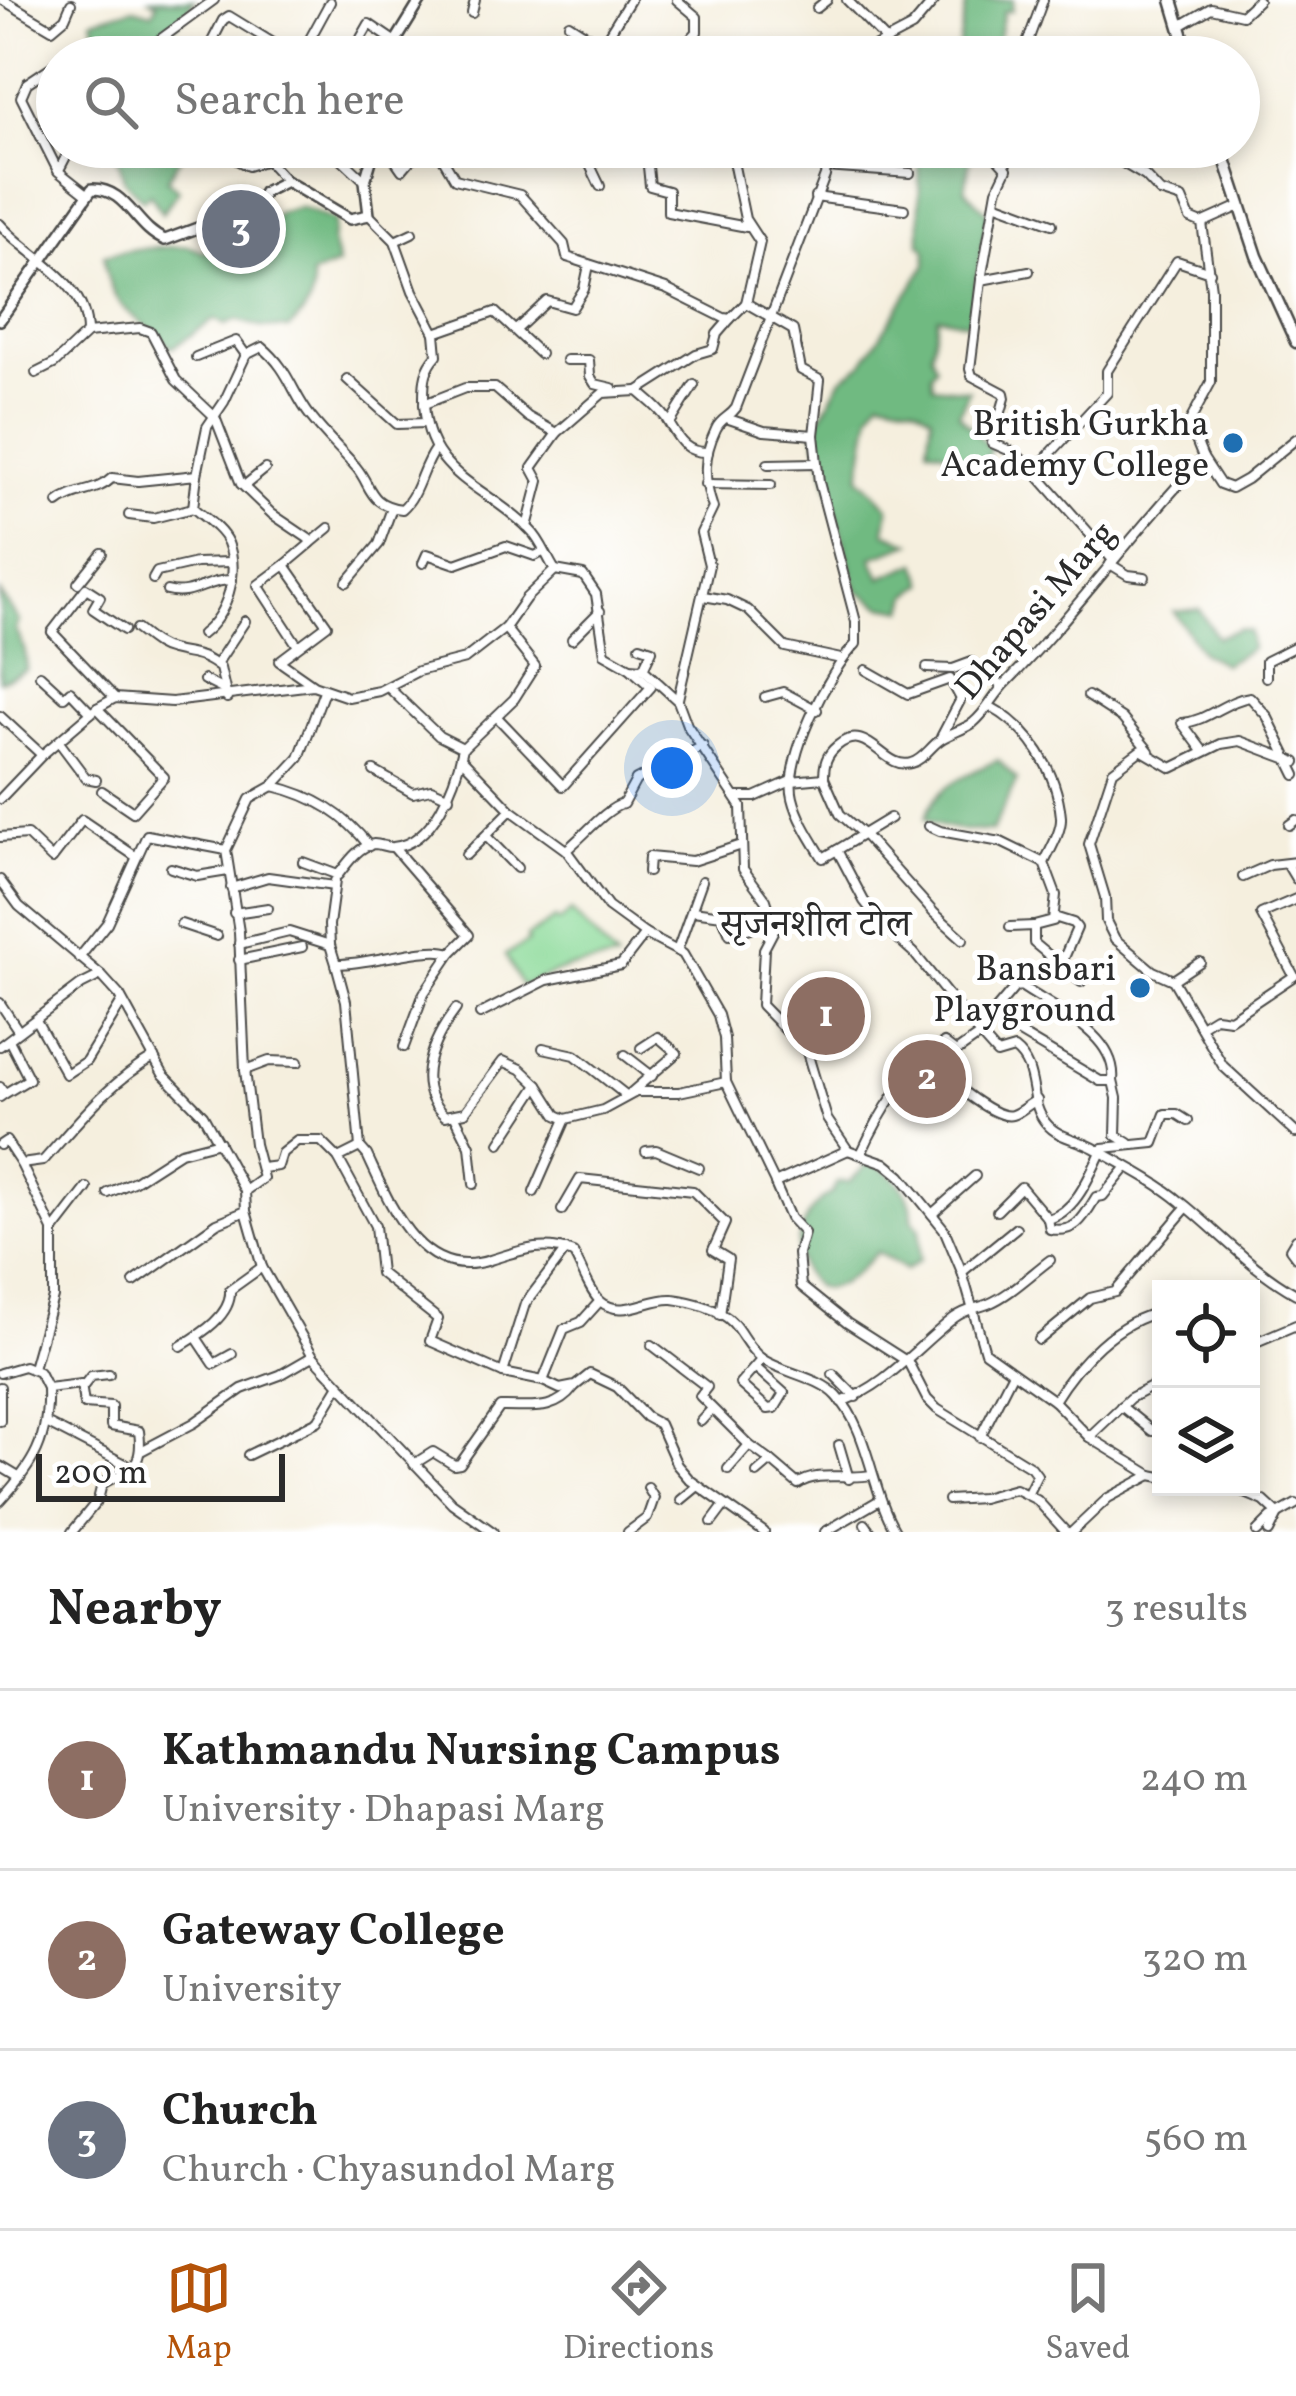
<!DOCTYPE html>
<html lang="en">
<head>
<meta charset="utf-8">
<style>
  body { margin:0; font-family:Vollkorn,"Noto Serif Devanagari",serif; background:#f6f6f6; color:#222 }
  .controls { position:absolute; right:36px; bottom:36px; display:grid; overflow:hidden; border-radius:0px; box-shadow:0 6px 18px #0003 }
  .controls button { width:108px; height:108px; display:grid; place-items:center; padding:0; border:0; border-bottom:3px solid #e0e0e0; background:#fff; color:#222; font:60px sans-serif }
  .scale { position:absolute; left:36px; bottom:30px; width:249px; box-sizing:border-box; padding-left:12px; border:6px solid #2b2b2b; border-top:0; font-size:33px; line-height:42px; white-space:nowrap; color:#2b2b2b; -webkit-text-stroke:9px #fff; paint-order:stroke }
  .you { position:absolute; left:672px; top:768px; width:42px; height:42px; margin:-30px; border:9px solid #fff; border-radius:50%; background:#1a73e8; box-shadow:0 0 0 18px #1a73e833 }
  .badge { display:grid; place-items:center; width:78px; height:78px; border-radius:50%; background:#b45309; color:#fff; font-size:39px; font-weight:700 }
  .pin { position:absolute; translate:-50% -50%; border:6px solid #fff; box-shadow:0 3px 12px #0006 }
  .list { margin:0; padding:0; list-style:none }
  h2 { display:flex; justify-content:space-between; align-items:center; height:156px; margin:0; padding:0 48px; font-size:51px }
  h2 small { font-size:39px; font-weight:400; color:#767676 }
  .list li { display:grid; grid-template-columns:78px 1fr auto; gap:36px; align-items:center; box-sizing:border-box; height:180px; padding:0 48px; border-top:3px solid #e0e0e0 }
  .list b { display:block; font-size:45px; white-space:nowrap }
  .list p { margin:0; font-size:39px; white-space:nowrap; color:#767676 }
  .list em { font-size:39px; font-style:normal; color:#767676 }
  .icon { flex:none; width:66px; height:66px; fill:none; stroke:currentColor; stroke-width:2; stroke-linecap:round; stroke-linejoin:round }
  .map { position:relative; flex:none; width:1296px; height:1532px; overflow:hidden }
  .search { position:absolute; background:#fff; box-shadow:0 6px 18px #0003; left:36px; right:36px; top:36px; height:132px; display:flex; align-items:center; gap:30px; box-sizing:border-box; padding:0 42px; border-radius:66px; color:#767676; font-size:45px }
  .sheet { height:696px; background:#fff }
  nav { display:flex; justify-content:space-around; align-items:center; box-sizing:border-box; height:168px; border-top:3px solid #e0e0e0; background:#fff; font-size:33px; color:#767676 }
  nav a { display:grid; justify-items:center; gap:6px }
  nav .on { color:#b45309 }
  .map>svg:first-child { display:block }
  .green { fill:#8bda99; stroke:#5b8262; stroke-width:3 }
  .forest { fill:#70ba81; stroke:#4e7256; stroke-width:3 }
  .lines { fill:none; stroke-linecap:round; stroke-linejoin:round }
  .minor-casing { stroke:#494846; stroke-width:12 }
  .tertiary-casing { stroke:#494846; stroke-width:14 }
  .secondary-casing { stroke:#494846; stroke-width:15 }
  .minor { stroke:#fff; stroke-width:8 }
  .tertiary { stroke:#fff; stroke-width:9 }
  .secondary { stroke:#fff; stroke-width:10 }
  .poi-dot { fill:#1f6fb2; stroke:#fff; stroke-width:4.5 }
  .labels { text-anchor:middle; stroke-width:10; stroke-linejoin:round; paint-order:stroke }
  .poi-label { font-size:36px; fill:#2b2b2b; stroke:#fff; text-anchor:end }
  .street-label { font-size:36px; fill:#2b2b2b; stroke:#fff }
  .neighbourhood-label { font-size:39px; fill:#2b2b2b; stroke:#fff }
</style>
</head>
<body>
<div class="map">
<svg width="1296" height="1532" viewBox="0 0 1296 1532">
  <rect width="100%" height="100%" fill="#fff"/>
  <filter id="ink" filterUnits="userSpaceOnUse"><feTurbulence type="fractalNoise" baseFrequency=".00833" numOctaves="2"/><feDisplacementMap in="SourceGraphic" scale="24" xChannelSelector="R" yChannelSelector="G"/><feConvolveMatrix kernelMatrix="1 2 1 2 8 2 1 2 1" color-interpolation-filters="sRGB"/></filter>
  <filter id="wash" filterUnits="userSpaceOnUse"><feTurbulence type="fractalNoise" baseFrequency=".004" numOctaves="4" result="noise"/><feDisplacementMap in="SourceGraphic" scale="48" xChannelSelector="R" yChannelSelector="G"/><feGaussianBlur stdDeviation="2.7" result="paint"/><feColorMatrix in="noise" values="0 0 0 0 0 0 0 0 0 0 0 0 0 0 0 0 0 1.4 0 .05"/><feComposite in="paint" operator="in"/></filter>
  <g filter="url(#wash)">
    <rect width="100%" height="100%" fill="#f5efde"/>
    <polygon class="green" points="571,911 616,960 567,968 522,986 505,955 528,942 527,937 555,919 560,922"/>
    <g class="forest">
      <path d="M150,0H194C178,31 139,57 105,57L92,20L134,8L152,13L157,4Z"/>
      <polygon points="967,0 1013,0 1012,11 1004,11 995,57 952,57 958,50"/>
      <polygon points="126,147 186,147 167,180 179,190 162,213 150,194 143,200 124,180 115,149"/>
      <polygon points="923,147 972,147 965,189 988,213 969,323 938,316 931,353 936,366 931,374 933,386 969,390 959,414 991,450 983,462 928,447 932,416 915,405 880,398 871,412 860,477 889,507 885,532 911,543 872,557 881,578 917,563 925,584 909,595 905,610 882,606 857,590 814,430 842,378 862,364 926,265 926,249 920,244 919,150"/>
      <path d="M300,207L335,221L332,242L338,265L311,275C317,299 306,312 289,329L260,327L237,320L225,325L215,319L172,348C135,311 109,314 104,255L136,249L188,246L204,252L227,245L254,247L278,213Z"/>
      <path d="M0,593L19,621L16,630C22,645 28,652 26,670L0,681Z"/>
      <polygon points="1199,609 1217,637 1239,629 1249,631 1251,649 1223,664 1202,653 1174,612"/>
      <path d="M998,760L1017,780L992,831C968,831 946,832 925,819C935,785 968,774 998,760Z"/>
      <path d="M870,1162C892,1172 914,1192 912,1219L920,1228V1260L906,1270L877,1252C863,1266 845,1287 825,1289C816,1289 814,1285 809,1279C785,1252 804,1207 832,1193L837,1182H849Z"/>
    </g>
  </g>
  <g filter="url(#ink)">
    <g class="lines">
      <g class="minor-casing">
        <g id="minor">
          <polyline points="3,0 52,29 65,18 71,4"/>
          <polyline points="677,0 697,17 697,32 684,46 687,57"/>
          <polyline points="847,0 887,41"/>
          <polyline points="817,8 827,0"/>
          <polyline points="472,13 475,0"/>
          <polyline points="569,24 602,45"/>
          <polyline points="1180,26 1211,8 1242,15 1258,0"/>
          <polyline points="361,38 369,24 394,41"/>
          <polyline points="602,53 602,45 630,0"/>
          <polyline points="450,56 450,57"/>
          <polyline points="67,57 73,57"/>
          <polyline points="136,57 214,0"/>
          <polyline points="204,57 223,20 229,16 296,57"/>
          <polyline points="300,57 330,2"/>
          <polyline points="598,57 620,45 630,57"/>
          <polyline points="855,57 912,27 935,0"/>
          <polyline points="1022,57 1043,0"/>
          <polyline points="57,63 27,83 21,97 58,171 87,194"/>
          <polyline points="212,147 248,166 267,160 286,181"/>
          <polyline points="329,147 365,181"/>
          <polyline points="386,147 402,170 414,156 439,152 455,179 520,195 564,244 567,257 666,289 724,318 730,319 746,303"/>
          <polyline points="567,147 589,163 606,147"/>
          <polyline points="646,147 650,186 668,191 668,212 747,227"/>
          <path d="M730,147L745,219L760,242L746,303L793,330L801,370L820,380L814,435L819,482L856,622V644C829,671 783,760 793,798C798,819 812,840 823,858L837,850L864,901L883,925L914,953L980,1035"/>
          <polyline points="997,147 997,158 1007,169 997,190 981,280 1029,271"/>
          <polyline points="1096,147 1145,176 1160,192 1182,199 1190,218 1202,223"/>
          <polyline points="589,163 600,186"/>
          <polyline points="825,167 910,173"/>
          <polyline points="59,170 71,147"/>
          <polyline points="815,197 904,209"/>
          <polyline points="995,203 1052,224"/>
          <path d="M369,215L395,241L413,291L435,333L437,355C425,368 424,380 424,398C424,476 485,484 530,530C541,540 547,558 555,570"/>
          <path d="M0,224C30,259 87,280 87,333L140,328L151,332L176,380L215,417L241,484L272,514L309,539L310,544L285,565"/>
          <polyline points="395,241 412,233"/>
          <polyline points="981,280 970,369 972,376 1004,393 1005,398 992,443 1015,453 1034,471"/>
          <polyline points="516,330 547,301 572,308 584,289 589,265"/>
          <polyline points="435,333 495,312 540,354"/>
          <polyline points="196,357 236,341 246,355"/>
          <polyline points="566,360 589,360 590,376 595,384 612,388"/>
          <polyline points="36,373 54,364 87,333"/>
          <polyline points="347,379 397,424 426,423"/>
          <polyline points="638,391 696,354 713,349 717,334 730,319"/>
          <polyline points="424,404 465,388 495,388 528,417 557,433"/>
          <polyline points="729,419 764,431 814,435"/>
          <polyline points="670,423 694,385"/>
          <polyline points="1203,458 1189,423 1211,382 1211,289 1202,223 1240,206"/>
          <polyline points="768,464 817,463"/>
          <path d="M197,475L193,508C205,518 222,529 228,543C240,573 227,615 202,634"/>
          <polyline points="705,484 771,485"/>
          <polyline points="244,486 265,469"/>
          <path d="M58,503C75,489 97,493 112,478L138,481L197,475L207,427L224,402L246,355L262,347C289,369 292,393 311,417C325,435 341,450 356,467C372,486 368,505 402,509C419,494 421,468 435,449"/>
          <polyline points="129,515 153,518 193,508"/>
          <path d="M527,527L539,481L532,468L557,433L603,393L638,391C647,399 659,408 666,418C678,437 683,453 708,452"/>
          <polyline points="311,543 329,528"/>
          <polyline points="1113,560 1034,471 1107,393 1107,371 1177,261 1210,272"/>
          <polyline points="423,563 427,554 456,564 506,546 535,556 543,552"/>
          <polyline points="1110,564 1128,575 1145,577"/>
          <polyline points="153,579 157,572 196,563 231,562"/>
          <polyline points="347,582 379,544 392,508"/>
          <polyline points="78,583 102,553"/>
          <path d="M167,591C192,598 207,579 232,580"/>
          <polyline points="703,596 727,600 748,610 785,647 841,659"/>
          <path d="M136,629C147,637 157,647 171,650C193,656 199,652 220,668L227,698"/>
          <polyline points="572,639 600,611"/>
          <polyline points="298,646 258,585 285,565 327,625 279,661 312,684"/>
          <polyline points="640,646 652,650 643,669"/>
          <polyline points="216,665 245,621"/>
          <polyline points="927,668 953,669 972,662 1003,686"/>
          <polyline points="866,670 908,694 950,679 961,699 941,737"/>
          <polyline points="40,675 64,697 70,691 91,713"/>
          <polyline points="1266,677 1266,661 1296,646"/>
          <polyline points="204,680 224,690"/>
          <polyline points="1088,696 1122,718 1149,751"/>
          <polyline points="765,697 783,692 817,710"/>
          <polyline points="115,698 52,632 86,588 100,597 93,609 124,630"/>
          <path d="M678,699L709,565L701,533L713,508C703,479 703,456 716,429C721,418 729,418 736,408L825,176L829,147"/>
          <path d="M989,706C1029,727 1057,771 1061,817C1062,831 1050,850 1044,863L1056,895L1053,921L1034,926V943L1081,982"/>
          <polyline points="97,708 164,777 133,812 102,791"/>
          <polyline points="0,716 42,755"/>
          <polyline points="497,717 563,786 651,687 630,668"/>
          <polyline points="59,742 86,778 96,780"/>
          <polyline points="463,748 514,699 535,666 505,628"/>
          <path d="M1203,751L1182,723C1208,721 1226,700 1250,697L1267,716L1296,775"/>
          <polyline points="461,758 511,810 566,850 608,907 645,934 683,954 718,1015 724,1038 726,1082"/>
          <polyline points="1296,762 1240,741 1221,744 1172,768 1141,750 1113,771 1089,844 1105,897 1106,921 1115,939 1153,971 1173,980 1223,1066 1296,1133"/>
          <polyline points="374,771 413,793 431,789 449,797"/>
          <polyline points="824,778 840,814 865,836 934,913 963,939"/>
          <path d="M273,786C312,795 345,814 369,846"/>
          <path d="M737,797H755L791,781L824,778C824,764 826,755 837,746C868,720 884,771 911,763C923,760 930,747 940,740C950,733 963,730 973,723C987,712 995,693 1008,681C1078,610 1134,530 1203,458L1220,484L1231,488L1247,479L1296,439"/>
          <polyline points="0,799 42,755 97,708 115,698 172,702 313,685 348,697 379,691 418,671 465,659 505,628 526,598 555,570 583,575 596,594 605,654 630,668 643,669 678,701 687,725 741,806 743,869 766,900 775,928 764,949 761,1005 807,1052 827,1119 848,1150 885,1163 901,1176 944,1229 962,1272 985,1352 1054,1401 1089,1437 1151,1475 1161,1477"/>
          <polyline points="1289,825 1296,820"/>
          <polyline points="929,826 940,831 1001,842 1044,863"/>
          <polyline points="486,836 517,868"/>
          <polyline points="0,837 27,835 52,859 82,820 135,856"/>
          <polyline points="394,848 469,935 451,953"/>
          <path d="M566,850C582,838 606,808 623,804L636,780L703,746"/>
          <polyline points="837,850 890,818"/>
          <polyline points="466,855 511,810"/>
          <path d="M303,862L338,875C347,864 358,846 374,844C381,844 387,848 393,847C434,844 456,781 463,748L439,736L389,688"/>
          <polyline points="1287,864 1296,879"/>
          <polyline points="171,868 197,876 228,871"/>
          <polyline points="648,872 649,857 692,861 741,845"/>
          <polyline points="1243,877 1270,865 1296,862"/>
          <polyline points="0,880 19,906 101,975 120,996 163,1074 203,1115 245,1191 246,1211 262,1267 313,1356 452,1503 493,1532"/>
          <polyline points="231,888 268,877 334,886"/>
          <polyline points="693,911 722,915 730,934 772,922"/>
          <polyline points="234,913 268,908"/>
          <polyline points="1054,917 1073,923 1077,928 1060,967"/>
          <polyline points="181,924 217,936"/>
          <polyline points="1010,927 1034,926"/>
          <path d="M239,944L289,932L330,945L336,964C368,965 429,944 451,953L424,993L404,1047"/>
          <polyline points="330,945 329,925 335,881"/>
          <polyline points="677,951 702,881"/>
          <polyline points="79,958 107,923 147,835 226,850"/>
          <polyline points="239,960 302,947"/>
          <polyline points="336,964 346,1001 360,1147"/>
          <polyline points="1173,980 1200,962"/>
          <path d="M1021,986C1052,1008 1118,1034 1113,1081H1100L994,1018L993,1013L1015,987Z"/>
          <polyline points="0,1003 18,1030"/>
          <path d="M456,1009C434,1038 410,1085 445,1116L465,1112L503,1061L521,1069L538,1085"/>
          <polyline points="480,1014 547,980 621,965 645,934"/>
          <polyline points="37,1022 66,1074 86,1061 122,1002"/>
          <polyline points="1202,1025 1215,1017 1230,1019 1294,976 1261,914 1296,899"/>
          <polyline points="0,1046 81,985 101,975"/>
          <polyline points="543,1048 575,1055 627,1096 677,1053 658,1037 641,1048"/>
          <polyline points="807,1052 859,1014"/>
          <polyline points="625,1055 652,1076"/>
          <path d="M925,1057C938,1072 994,1121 1012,1115C1021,1112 1028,1104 1037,1100"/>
          <polyline points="245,1070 269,1061 298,1062"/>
          <polyline points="1113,1081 1117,1098 1116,1135 1129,1143"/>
          <polyline points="0,1087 4,1094 0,1097"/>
          <polyline points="4,1094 29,1079 9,1040"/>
          <polyline points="455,1116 470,1146 474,1184"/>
          <polyline points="500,1143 538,1085 557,1115 566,1119 603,1110 636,1092 679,1092 726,1082 775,1183 848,1150"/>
          <path d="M0,1145L6,1141L21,1164L43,1161C79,1121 107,1084 154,1057"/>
          <polyline points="646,1151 656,1150 699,1168"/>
          <path d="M861,1154C879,1114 907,1068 944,1043L956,1052L980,1035L997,1054L1014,1049C1040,1069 1027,1101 1046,1123C1058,1138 1078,1139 1094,1148C1122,1164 1156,1181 1181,1202C1220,1233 1251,1269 1296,1294"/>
          <path d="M338,1158L360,1147L367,1155C390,1204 420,1283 490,1260C519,1251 543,1241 573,1253C581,1266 589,1291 600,1301C622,1320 650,1297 673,1299C690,1301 721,1309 733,1323C743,1334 748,1349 762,1359C784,1373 819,1377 837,1396C869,1430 871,1491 896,1532"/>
          <polyline points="21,1164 53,1230"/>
          <polyline points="262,1168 278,1166 282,1153 297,1141 321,1141 338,1158 375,1226 380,1273 438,1319 430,1341 503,1373 543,1381 560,1389 575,1386 590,1374 617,1387 646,1417 659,1424 677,1465 690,1480 764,1532"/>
          <polyline points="775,1184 790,1218 804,1233 798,1254 801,1286 847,1323 908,1362 927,1399 937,1409 1031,1467 1037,1475 1028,1493"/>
          <polyline points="245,1191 263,1178 254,1144 245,1070 239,932 226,850 250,799 273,786 299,758 324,691"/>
          <polyline points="534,1192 566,1119"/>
          <polyline points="108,1193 135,1181 180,1152 219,1142"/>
          <polyline points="562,1210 580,1179 693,1191 725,1223 713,1250 728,1259 720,1315"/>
          <path d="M997,1211L1021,1187L1048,1219C1077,1212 1091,1172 1103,1148L1154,1143L1165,1114H1177L1188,1121"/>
          <polyline points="932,1214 975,1176"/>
          <path d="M1048,1219L1050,1229C1076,1234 1084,1217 1096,1197L1103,1196L1126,1168"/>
          <polyline points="1296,1239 1290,1249 1296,1257"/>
          <polyline points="962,1272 1016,1228"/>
          <polyline points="134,1282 217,1223 246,1211"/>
          <polyline points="196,1337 214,1364 232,1354"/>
          <polyline points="1039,1340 1090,1298 1115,1292 1187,1207"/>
          <polyline points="1251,1344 1296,1325"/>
          <polyline points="652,1345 707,1387 700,1396 749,1445"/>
          <path d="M181,1346C201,1334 232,1315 230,1290L262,1267"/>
          <polyline points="755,1367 784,1393 775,1408 768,1409 740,1384 762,1359"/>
          <polyline points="33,1368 53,1297 53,1232 87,1188"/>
          <path d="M0,1373L24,1366L39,1372L47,1388L81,1384L84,1404L111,1406V1426L139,1431C144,1468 131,1468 102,1484L98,1500L72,1532"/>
          <polyline points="503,1373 525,1304 566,1250"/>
          <polyline points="833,1374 856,1397"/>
          <polyline points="543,1381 564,1329 581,1322 600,1301"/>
          <polyline points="84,1385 91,1376 109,1374"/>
          <polyline points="0,1387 0,1421"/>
          <path d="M1054,1401C1077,1363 1118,1320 1161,1312"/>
          <path d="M841,1402C888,1385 915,1348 954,1318C966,1309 975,1309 988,1304C1010,1295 1031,1274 1050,1260"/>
          <polyline points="1121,1406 1152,1431"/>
          <polyline points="701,1421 711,1410"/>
          <polyline points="48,1424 133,1468"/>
          <polyline points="980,1437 1012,1374"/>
          <polyline points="1089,1437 1130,1398 1161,1382"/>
          <polyline points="839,1445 849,1479"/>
          <polyline points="141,1451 194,1423 242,1389 280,1375 313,1356"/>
          <polyline points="248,1455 318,1421 339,1386"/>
          <path d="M414,1464L433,1452L454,1465L460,1464L500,1407C528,1406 554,1414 574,1387"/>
          <polyline points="0,1466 20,1478"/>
          <polyline points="728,1469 749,1445 771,1461"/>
          <path d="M757,1473L771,1461L798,1484C818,1470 847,1480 871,1475"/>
          <polyline points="1231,1487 1264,1501 1278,1514 1269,1532"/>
          <polyline points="681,1500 698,1486"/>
          <polyline points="948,1500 982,1498 1015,1489 1037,1500 1066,1532"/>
          <path d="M0,1501C34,1464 49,1439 47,1388"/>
          <polyline points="712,1522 724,1506"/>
          <polyline points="865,1524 871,1532"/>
          <polyline points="628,1532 647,1518 654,1498 648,1488"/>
          <polyline points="825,1532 878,1501"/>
          <polyline points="1072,1532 1108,1498 1151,1475"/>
          <polyline points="1257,1532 1271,1518 1296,1504"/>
        </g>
      </g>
      <g class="tertiary-casing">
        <g id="tertiary">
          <polyline points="386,57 421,0"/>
          <path d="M0,320L92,189C127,188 135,228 165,240L219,220L249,217L264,192L286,181L350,219L369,215L365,181L375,147"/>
        </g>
      </g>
      <g class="secondary-casing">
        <g id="secondary">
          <polyline points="1172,0 1189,57"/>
          <polyline points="1221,147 1257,256 1296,342"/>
        </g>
      </g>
      <use href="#minor" class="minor"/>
      <use href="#tertiary" class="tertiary"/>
      <use href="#secondary" class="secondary"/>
    </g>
  </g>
  <g class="poi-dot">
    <circle cx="1233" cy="443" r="12"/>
    <circle cx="1140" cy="988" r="12"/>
  </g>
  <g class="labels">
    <g class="poi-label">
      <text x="1209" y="435">British Gurkha<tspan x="1209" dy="41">Academy College</tspan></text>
      <text x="1116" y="980">Bansbari<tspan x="1116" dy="41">Playground</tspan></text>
    </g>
    <g class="street-label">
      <text transform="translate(1034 609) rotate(-49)" y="13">Dhapasi Marg</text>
    </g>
    <g class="neighbourhood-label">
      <text x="815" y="936">सृजनशील टोल</text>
    </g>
  </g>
</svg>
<div class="controls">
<button><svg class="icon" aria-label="locate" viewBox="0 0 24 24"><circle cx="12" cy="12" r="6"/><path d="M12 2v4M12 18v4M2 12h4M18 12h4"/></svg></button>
<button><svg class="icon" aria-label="layers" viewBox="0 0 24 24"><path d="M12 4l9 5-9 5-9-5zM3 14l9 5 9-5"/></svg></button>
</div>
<div class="scale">200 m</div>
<div class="you"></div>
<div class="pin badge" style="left:826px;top:1016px;background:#8d6e63">1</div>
<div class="pin badge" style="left:927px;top:1079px;background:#8d6e63">2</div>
<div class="pin badge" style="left:241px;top:229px;background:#6b7280">3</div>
<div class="search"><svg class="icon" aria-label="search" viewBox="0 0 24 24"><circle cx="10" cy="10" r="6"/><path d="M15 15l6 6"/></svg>Search here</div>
</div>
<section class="sheet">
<h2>Nearby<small>3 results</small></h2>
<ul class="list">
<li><span class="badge" style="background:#8d6e63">1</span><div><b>Kathmandu Nursing Campus</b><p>University · Dhapasi Marg</p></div><em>240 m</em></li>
<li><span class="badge" style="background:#8d6e63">2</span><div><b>Gateway College</b><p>University</p></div><em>320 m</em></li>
<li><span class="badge" style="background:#6b7280">3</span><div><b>Church</b><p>Church · Chyasundol Marg</p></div><em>560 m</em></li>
</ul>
</section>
<nav>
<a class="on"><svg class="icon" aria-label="map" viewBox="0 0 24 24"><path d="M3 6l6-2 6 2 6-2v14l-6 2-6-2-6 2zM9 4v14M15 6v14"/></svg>Map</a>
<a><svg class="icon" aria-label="directions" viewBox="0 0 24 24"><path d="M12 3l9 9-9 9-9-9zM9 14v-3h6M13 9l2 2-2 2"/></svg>Directions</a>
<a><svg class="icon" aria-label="saved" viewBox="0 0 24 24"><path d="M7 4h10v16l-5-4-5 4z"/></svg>Saved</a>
</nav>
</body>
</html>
